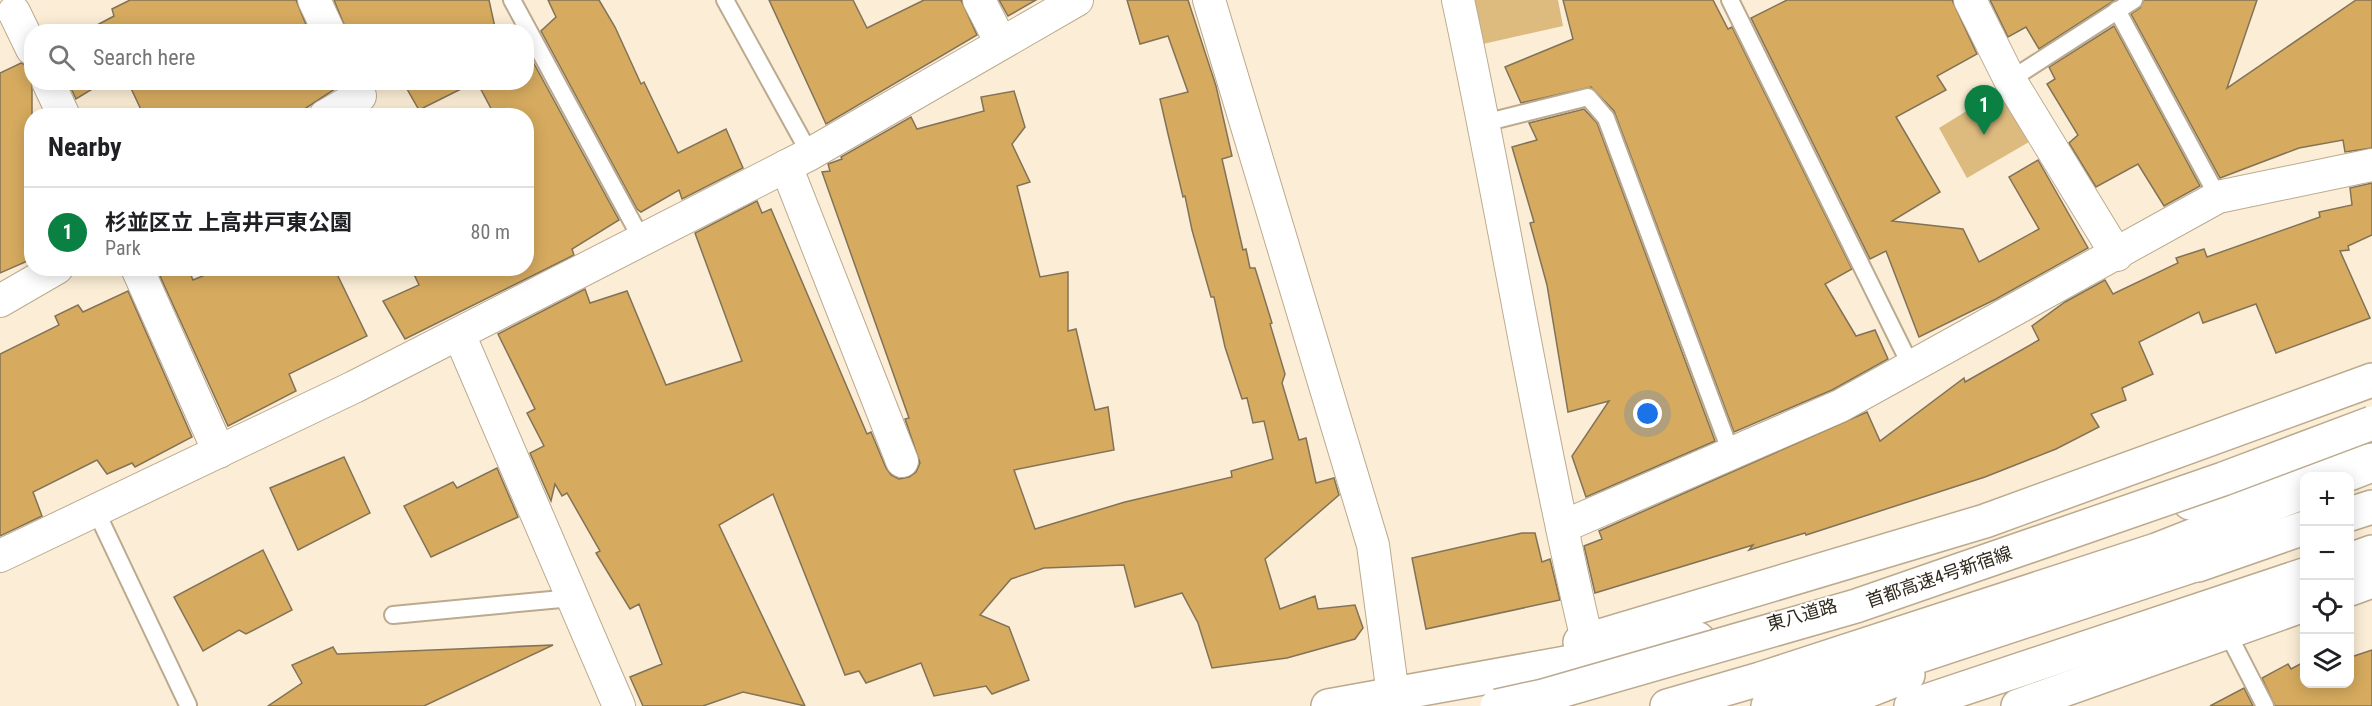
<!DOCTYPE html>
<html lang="en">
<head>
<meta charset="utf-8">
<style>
  body { margin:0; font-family:"Roboto Condensed","Noto Sans JP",sans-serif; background:#f2f2f2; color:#202124 }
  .controls { position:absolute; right:18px; bottom:18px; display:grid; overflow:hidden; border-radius:12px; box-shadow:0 3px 15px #0003 }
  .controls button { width:54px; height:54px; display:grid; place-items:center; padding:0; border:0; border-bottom:2px solid #e0e0e0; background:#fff; color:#202124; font:30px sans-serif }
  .you { position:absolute; left:1648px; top:414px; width:21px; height:21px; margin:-15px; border:4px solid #fff; border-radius:50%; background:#1a73e8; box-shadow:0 0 0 9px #1a73e833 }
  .badge { display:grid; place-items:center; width:39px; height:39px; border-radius:50%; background:#0b8043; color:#fff; font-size:20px; font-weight:700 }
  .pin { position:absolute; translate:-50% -50px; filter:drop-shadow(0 2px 3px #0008) }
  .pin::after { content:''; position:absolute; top:32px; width:21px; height:18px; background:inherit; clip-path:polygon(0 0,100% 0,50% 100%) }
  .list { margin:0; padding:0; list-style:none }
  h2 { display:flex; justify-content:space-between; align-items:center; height:78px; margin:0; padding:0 24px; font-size:26px }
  h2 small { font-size:20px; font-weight:400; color:#757577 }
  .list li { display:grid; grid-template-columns:39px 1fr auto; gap:18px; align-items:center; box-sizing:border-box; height:90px; padding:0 24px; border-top:2px solid #e0e0e0 }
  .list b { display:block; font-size:22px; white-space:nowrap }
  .list p { margin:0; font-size:20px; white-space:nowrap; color:#757577 }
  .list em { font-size:20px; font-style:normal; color:#757577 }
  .icon { flex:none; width:33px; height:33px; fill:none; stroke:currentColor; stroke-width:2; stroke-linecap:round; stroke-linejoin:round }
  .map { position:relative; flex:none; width:2372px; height:706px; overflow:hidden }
  .search { position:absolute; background:#fff; box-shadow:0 3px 15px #0003; left:24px; top:24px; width:510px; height:66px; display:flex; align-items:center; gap:15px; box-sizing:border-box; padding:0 21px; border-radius:24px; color:#757577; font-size:22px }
  .panel { position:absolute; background:#fff; box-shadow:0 3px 15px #0003; left:24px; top:108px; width:510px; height:168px; border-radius:24px }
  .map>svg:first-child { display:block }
  .green { fill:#ddba7e }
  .building { fill:#d6ab5f; stroke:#827257; stroke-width:1.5 }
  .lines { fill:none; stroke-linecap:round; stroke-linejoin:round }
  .lane-casing { stroke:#bbaa8e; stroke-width:20 }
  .street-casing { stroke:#bbaa8e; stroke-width:34 }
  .primary-casing { stroke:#bbaa8e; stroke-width:36 }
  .highway-casing { stroke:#bbaa8e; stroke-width:36 }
  .lane { stroke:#fff; stroke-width:16 }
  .street { stroke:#fff; stroke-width:32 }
  .primary { stroke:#fff; stroke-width:33 }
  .highway { stroke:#fff; stroke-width:33 }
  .highway-bridge-casing { stroke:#bbaa8e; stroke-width:36; stroke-linecap:butt }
  .highway-bridge { stroke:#fff; stroke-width:33 }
  .labels { text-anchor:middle; stroke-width:4.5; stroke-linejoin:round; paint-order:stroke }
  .street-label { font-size:18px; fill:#2e281c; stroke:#fff }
</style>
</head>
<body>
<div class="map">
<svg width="2372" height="706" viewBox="0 0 2372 706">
  <rect width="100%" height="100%" fill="#fceed6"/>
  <g class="green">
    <polygon points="1472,0 1558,0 1563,26 1483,44"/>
    <polygon points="2004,88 2029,142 1967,178 1939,128"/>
  </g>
  <g class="building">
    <polygon points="130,0 296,0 309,32 84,32 114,16 112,9"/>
    <polygon points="334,0 489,0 496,32 347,32"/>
    <polygon points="548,0 599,0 615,27 641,84 644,82 678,153 726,129 743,168 682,199 679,190 641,212 637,209 541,31 556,17"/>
    <polygon points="769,0 853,0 867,28 924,0 961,0 977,35 826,124"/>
    <polygon points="999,0 1036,0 1008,16"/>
    <polygon points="1127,0 1188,0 1216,86 1232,156 1222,159 1243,250 1246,249 1250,268 1255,268 1272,323 1270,324 1285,374 1282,383 1299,440 1306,438 1316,483 1334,478 1339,495 1265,559 1280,609 1315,596 1318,609 1355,605 1363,628 1355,639 1287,658 1212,668 1198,623 1182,593 1135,607 1124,565 1044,568 1011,579 980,615 1009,627 1029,680 992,694 986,686 934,696 921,663 866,683 859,671 845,675 773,494 719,525 805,706 743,692 703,706 643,706 630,677 662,664 639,604 630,609 596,553 600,551 567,493 562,496 555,484 551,501 530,453 544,446 527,413 535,409 498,334 585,289 590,303 627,291 666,385 742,361 695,233 757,201 762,213 771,209 867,434 871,432 886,468 891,475 899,479 909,477 916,472 920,463 905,419 909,418 822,172 830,171 828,164 842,159 841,157 911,117 917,129 984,111 981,97 1014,91 1025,127 1012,144 1030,182 1017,186 1040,277 1068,272 1068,331 1076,329 1095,410 1108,407 1114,450 1014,470 1035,529 1125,502 1232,477 1231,471 1273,459 1264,421 1253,423 1247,398 1242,399 1225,347 1214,297 1211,297 1192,230 1185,196 1183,197 1168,134 1160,99 1188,92 1168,36 1140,44"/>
    <polygon points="1563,0 1713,0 1728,29 1732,27 1852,269 1825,284 1856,336 1875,330 1888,359 1832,390 1734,432 1614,111 1591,87 1521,103 1505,67 1573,39"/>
    <polygon points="1787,0 1952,0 1977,54 1937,76 1946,90 1896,117 1940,192 1892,221 1963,229 1979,262 2039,229 2009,177 2038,160 2088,248 1996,299 1919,337 1886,251 1870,259 1751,18"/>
    <polygon points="1990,0 2115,0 2039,49 2026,27 2008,37"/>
    <polygon points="2144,0 2257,0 2227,88 2356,0 2372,0 2372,148 2345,152 2343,140 2299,148 2220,178 2131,14 2140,8"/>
    <polygon points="2114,26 2200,186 2164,206 2138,164 2096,187 2069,143 2078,135 2047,84 2055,79 2049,67"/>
    <polygon points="526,49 619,220 572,249 574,255 405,339 383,301 419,285 411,268 526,268 526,116 495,116 477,82 526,82"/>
    <polygon points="21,63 32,67 32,259 0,273 0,73"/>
    <polygon points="68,82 104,82 76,99"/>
    <polygon points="128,82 332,82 335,89 294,116 144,116"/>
    <polygon points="403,82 475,82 419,110"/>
    <polygon points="1584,109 1597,123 1715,441 1586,497 1572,456 1609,401 1568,412 1547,285 1530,223 1534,222 1512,147 1537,140 1529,123"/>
    <polygon points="2372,183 2372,235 2348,246 2349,250 2340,251 2370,318 2276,353 2256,304 2203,323 2199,312 2139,342 2153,374 2122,388 2126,400 2091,414 2099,427 2056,449 1985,477 1806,535 1805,533 1749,550 1753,545 1595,593 1584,546 1602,539 1599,531 1867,412 1880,441 1964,378 1965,382 2039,340 2032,326 2065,302 2105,280 2113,294 2178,263 2176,258 2204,249 2207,257 2320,217 2319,212 2352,205 2350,188"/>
    <polygon points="175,268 188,268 193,280 222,268 334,268 367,336 289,374 296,391 228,426 160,276"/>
    <polygon points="128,291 192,437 135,467 132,463 107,474 97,460 33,492 42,516 0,536 0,354 59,325 55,316 78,305 83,312"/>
    <polygon points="344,457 370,513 298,550 270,488"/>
    <polygon points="497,468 518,517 431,557 404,506 453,482 457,488"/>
    <polygon points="1522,533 1535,533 1542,562 1550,559 1560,600 1426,629 1412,558"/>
    <polygon points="263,550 292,610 246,634 239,630 203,651 174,597"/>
    <polygon points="553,645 424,706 268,706 302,683 292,665 333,647 337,654"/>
    <polygon points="2372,650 2372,706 2275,706 2262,678 2288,664 2291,669 2304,662 2304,684 2349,684 2349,654 2351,657"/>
    <polygon points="2244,688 2253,706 2210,706"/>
  </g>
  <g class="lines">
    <g class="lane-casing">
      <g id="lane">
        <polyline points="512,0 642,240"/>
        <polyline points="725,0 810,154"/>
        <polyline points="1730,0 1911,366"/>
        <polyline points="2117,10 2218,197"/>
        <polyline points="2010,80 2134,0"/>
        <polyline points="1484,123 1588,97 1606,118 1731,453"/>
        <polyline points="96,511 188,705"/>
        <polyline points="393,615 572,598"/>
        <polyline points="2227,632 2265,706"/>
      </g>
    </g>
    <g class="street-casing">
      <g id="street">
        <polyline points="314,0 329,32"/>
        <polyline points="979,0 1001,43"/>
        <polyline points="1209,0 1373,545 1393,695"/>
        <path d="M1458,0C1504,213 1537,428 1587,640"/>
        <polyline points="1970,0 2010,80 2117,255"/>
        <polyline points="14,12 32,49"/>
        <polyline points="48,82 64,116"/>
        <polyline points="325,116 360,96"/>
        <polyline points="786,166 902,461"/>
        <polyline points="137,268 219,452"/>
        <polyline points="0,301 57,268"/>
        <polyline points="459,334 619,706"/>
        <polyline points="1562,527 1840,406 2218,197 2372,165"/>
        <polyline points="0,556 354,387 810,154 1077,0"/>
      </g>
    </g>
    <g class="primary-casing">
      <g id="primary">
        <polyline points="2190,503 2372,460"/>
        <polyline points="2350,514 2372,507"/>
        <polyline points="2198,565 2304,528"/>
        <polyline points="2350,589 2372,581"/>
        <polyline points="1580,642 1985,521 2372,380"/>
        <polyline points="1328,706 1698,639"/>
        <polyline points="1829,706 1908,675"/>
        <polyline points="2018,706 2304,605"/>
      </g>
    </g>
    <g class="highway-casing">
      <g id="highway">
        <polyline points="2344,476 2372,465"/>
        <polyline points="2350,560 2372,552"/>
        <polyline points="1667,706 1760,679 2156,550 2304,492"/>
        <polyline points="1768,706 2225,555"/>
        <polyline points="1911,706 2304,575"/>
      </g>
    </g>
    <use href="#lane" class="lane"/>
    <use href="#street" class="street"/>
    <use href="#primary" class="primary"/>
    <use href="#highway" class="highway"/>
    <g class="highway-bridge-casing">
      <polyline id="highway-bridge" points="1497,706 1543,696 1856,606 2223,479 2372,423"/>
    </g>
    <use href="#highway-bridge" class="highway-bridge"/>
  </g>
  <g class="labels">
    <g class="street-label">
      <text transform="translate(1939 577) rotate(-19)" y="6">首都高速4号新宿線</text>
      <text transform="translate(1802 615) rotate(-16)" y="6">東八道路</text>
    </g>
  </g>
</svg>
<div class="controls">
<button>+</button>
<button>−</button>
<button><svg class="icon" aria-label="locate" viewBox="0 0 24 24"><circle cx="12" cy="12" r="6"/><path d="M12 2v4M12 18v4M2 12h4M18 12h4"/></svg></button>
<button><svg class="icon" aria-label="layers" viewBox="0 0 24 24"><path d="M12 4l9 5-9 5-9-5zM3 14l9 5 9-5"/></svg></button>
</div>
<div class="you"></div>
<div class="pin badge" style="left:1984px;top:135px">1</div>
<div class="search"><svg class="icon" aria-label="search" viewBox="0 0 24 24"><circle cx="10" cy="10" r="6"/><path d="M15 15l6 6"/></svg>Search here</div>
<section class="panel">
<h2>Nearby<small></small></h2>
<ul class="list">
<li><span class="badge">1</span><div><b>杉並区立 上高井戸東公園</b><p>Park</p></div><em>80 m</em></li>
</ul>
</section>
</div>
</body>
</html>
